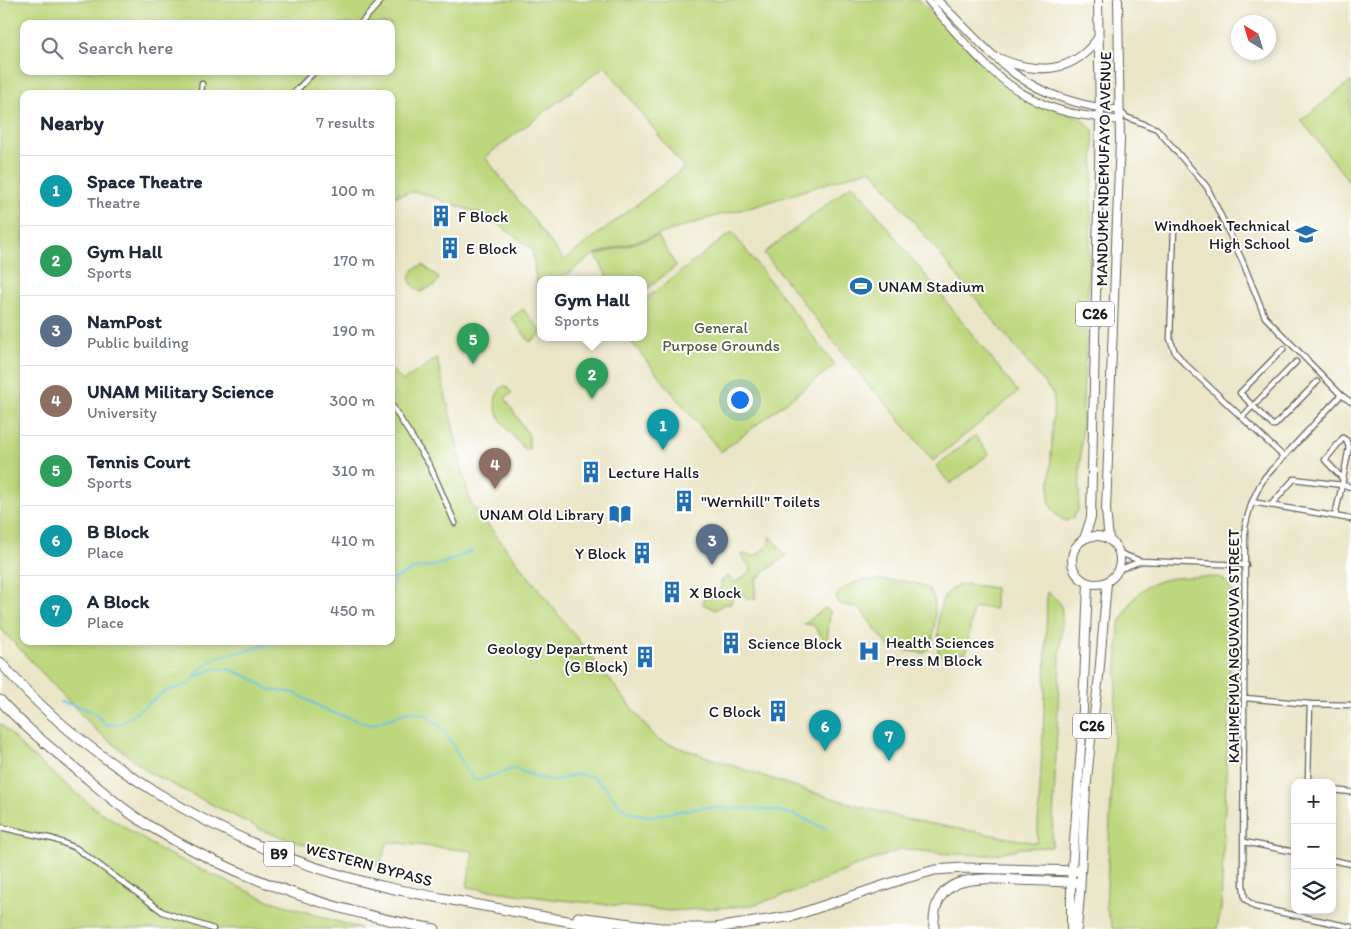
<!DOCTYPE html>
<html lang="en">
<head>
<meta charset="utf-8">
<style>
  body { margin:0; font-family:Itim,sans-serif; background:#f2f2f3; color:#1f2937 }
  .controls { position:absolute; right:15px; bottom:15px; display:grid; overflow:hidden; border-radius:10px; box-shadow:0 2px 8px #0003 }
  .controls button { width:45px; height:45px; display:grid; place-items:center; padding:0; border:0; border-bottom:1px solid #e0e1e3; background:#fff; color:#1f2937; font:25px sans-serif }
  .compass { position:absolute; left:1231px; top:15px; width:45px; height:45px; border-radius:50%; background:#fff; box-shadow:0 2px 8px #0003; rotate:322deg }
  .you { position:absolute; left:739px; top:399px; width:18px; height:18px; margin:-12px; border:4px solid #fff; border-radius:50%; background:#1a73e8; box-shadow:0 0 0 8px #1a73e833 }
  .badge { display:grid; place-items:center; width:32px; height:32px; border-radius:50%; background:#0b8043; color:#fff; font-size:16px; font-weight:700 }
  .pin { position:absolute; translate:-50% -41px; filter:drop-shadow(0 1px 2px #0008) }
  .pin::after { content:''; position:absolute; top:26px; width:18px; height:15px; background:inherit; clip-path:polygon(0 0,100% 0,50% 100%) }
  .popup { position:absolute; left:537px; top:276px; width:110px; height:65px; box-sizing:border-box; display:grid; place-content:center; border-radius:10px; background:#fff; filter:drop-shadow(0 1px 4px #0005); font-size:16px; white-space:nowrap; color:#747a83 }
  .popup b { font-size:19px; color:#1f2937 }
  .popup::after { content:''; position:absolute; left:50%; top:100%; margin-left:-10px; border:10px solid transparent; border-top-color:#fff }
  .list { margin:0; padding:0; list-style:none }
  h2 { display:flex; justify-content:space-between; align-items:center; height:65px; margin:0; padding:0 20px; font-size:21px }
  h2 small { font-size:16px; font-weight:400; color:#747a83 }
  .list li { display:grid; grid-template-columns:32px 1fr auto; gap:15px; align-items:center; box-sizing:border-box; height:70px; padding:0 20px; border-top:1px solid #e0e1e3 }
  .list b { display:block; font-size:19px; white-space:nowrap }
  .list p { margin:0; font-size:16px; white-space:nowrap; color:#747a83 }
  .list em { font-size:16px; font-style:normal; color:#747a83 }
  .icon { flex:none; width:28px; height:28px; fill:none; stroke:currentColor; stroke-width:2; stroke-linecap:round; stroke-linejoin:round }
  .map { position:relative; flex:none; width:1351px; height:929px; overflow:hidden }
  .search { position:absolute; background:#fff; box-shadow:0 2px 8px #0003; left:20px; top:20px; width:375px; height:55px; display:flex; align-items:center; gap:12px; box-sizing:border-box; padding:0 18px; border-radius:10px; color:#747a83; font-size:19px }
  .panel { position:absolute; background:#fff; box-shadow:0 2px 8px #0003; left:20px; top:90px; width:375px; height:555px; border-radius:10px }
  .map>svg:first-child { display:block }
  .green { fill:#bdd77c; stroke:#6c7a4c; fill-rule:evenodd }
  .lines { fill:none; stroke-linecap:round; stroke-linejoin:round }
  .stream { stroke:#61c2df; stroke-width:2 }
  .minor-casing { stroke:#646258; stroke-width:7 }
  .secondary-casing { stroke:#646258; stroke-width:9 }
  .primary-casing { stroke:#646258; stroke-width:10 }
  .motorway-casing { stroke:#646258; stroke-width:11 }
  .minor { stroke:#fff; stroke-width:4.5 }
  .secondary { stroke:#fff; stroke-width:7 }
  .primary { stroke:#fff; stroke-width:8 }
  .motorway { stroke:#fff; stroke-width:9 }
  .labels { text-anchor:middle; stroke-width:4; stroke-linejoin:round; paint-order:stroke }
  .shield { fill:#fff; stroke:#606060; stroke-width:1 }
  .shield-label { font-size:15px; font-weight:bold; fill:#1c1c1c }
  .street-label { font-size:16px; fill:#1c1c1c; stroke:#fff }
  .poi-label { font-size:16px; fill:#1c1c1c; stroke:#fff; text-anchor:start }
  .park-label { font-size:16px; fill:#545d3e; stroke:#fff }
</style>
</head>
<body>
<div class="map">
<svg width="1351" height="929" viewBox="0 0 1351 929">
  <rect width="100%" height="100%" fill="#fff"/>
  <filter id="ink" filterUnits="userSpaceOnUse"><feTurbulence type="fractalNoise" baseFrequency=".02" numOctaves="2"/><feDisplacementMap in="SourceGraphic" scale="10" xChannelSelector="R" yChannelSelector="G"/><feConvolveMatrix kernelMatrix="1 2 1 2 8 2 1 2 1" color-interpolation-filters="sRGB"/></filter>
  <filter id="wash" filterUnits="userSpaceOnUse"><feTurbulence type="fractalNoise" baseFrequency=".0096" numOctaves="4" result="noise"/><feDisplacementMap in="SourceGraphic" scale="20" xChannelSelector="R" yChannelSelector="G"/><feGaussianBlur stdDeviation="1.12" result="paint"/><feColorMatrix in="noise" values="0 0 0 0 0 0 0 0 0 0 0 0 0 0 0 0 0 1.4 0 .05"/><feComposite in="paint" operator="in"/></filter>
  <g filter="url(#wash)">
    <rect width="100%" height="100%" fill="#eae5c6"/>
    <g class="green">
      <path d="M0,0H919L997,75L1011,86L1083,120L1093,130L1094,146L1079,498L1078,510L1073,518L1066,521C1055,516 1052,511 1049,499L1054,395L871,169L753,207L720,215L593,255L559,280H541L540,291L537,287L532,249L489,217L422,193L411,192L391,197V94H24V641H391V369L403,381L437,358L470,502L657,740L808,791L905,819L1037,843L1045,694L1047,592C1057,600 1062,601 1062,615L1052,847L1022,848L992,855L949,854L903,849L856,866L798,891L749,906L670,911L551,899L467,887L473,851L388,842L379,866L328,852L266,832L150,773L96,730L0,628ZM24,24H391V71H24ZM605,66L684,168L564,260L485,157Z"/>
      <polygon points="1351,81 1351,184 1301,120"/>
      <polygon points="853,184 1018,392 933,461 874,389 872,390 764,253"/>
      <polygon points="732,232 835,365 721,452 628,338 643,338 643,301"/>
      <polygon points="658,236 676,266 643,292 643,280 609,280 596,255"/>
      <polygon points="423,265 439,278 435,285 420,292 413,286 409,278 414,269"/>
      <polygon points="523,309 541,331 541,334 530,342 511,318"/>
      <path d="M505,385L512,393L505,398L529,436V449L526,451C512,433 479,405 505,385Z"/>
      <polygon points="975,436 989,454 950,484 936,466"/>
      <polygon points="770,536 786,556 756,579 755,599 747,599 743,594 733,595 731,604 724,604 715,610 703,604 704,594 708,590 720,592 721,581 728,576 735,583 752,570 741,555 742,554 755,556 768,545"/>
      <path d="M1219,577C1228,582 1231,587 1233,596L1221,909L1217,929H1113L1106,907L1119,625C1123,617 1127,608 1132,601C1152,572 1189,578 1219,577Z"/>
      <path d="M864,580C881,581 923,577 932,594C938,605 933,633 932,645L924,653L891,649L859,608L839,604L835,598C841,587 852,583 864,580Z"/>
      <path d="M966,584L995,588V609L980,607L973,609L966,654L958,652L954,660L946,659L938,653C940,627 931,588 966,584Z"/>
      <polygon points="825,608 830,611 830,614 827,641 824,640 813,625 804,624"/>
      <polygon points="0,723 25,750 93,807 162,851 265,899 361,929 0,929"/>
    </g>
    <g class="lines">
      <g class="stream">
        <polyline points="391,581 414,569 439,565 472,551"/>
        <polyline points="194,677 214,669 229,669 251,678 270,690 295,693 328,711 371,725 411,711 428,716 443,730 452,743 465,768 474,780 483,779 514,768 536,777 554,781 577,774 593,777 606,788 618,804 631,813 650,816 704,807 772,810 798,816 826,829"/>
        <path d="M61,702C81,706 93,709 106,725L120,724L166,691L190,684L198,671L217,657L245,651L279,641"/>
      </g>
    </g>
  </g>
  <g filter="url(#ink)">
    <g class="lines">
      <g class="minor-casing">
        <g id="minor">
          <polyline points="360,24 382,0"/>
          <polyline points="201,94 202,84"/>
          <polyline points="293,94 315,71"/>
          <polyline points="1120,111 1126,117 1157,129 1207,187 1242,260 1265,317 1341,395 1351,402"/>
          <polyline points="1174,229 1170,339 1175,352 1184,363 1284,457"/>
          <polyline points="1283,349 1240,393 1253,406 1296,362"/>
          <path d="M1341,395L1265,477C1254,493 1249,508 1245,527L1243,884L1245,899L1255,907L1351,927"/>
          <polyline points="391,404 430,466 455,523"/>
          <polyline points="1242,417 1253,406 1272,425 1275,425 1317,382"/>
          <polygon points="1343,438 1346,440 1349,447 1343,479 1325,460"/>
          <polyline points="1252,502 1351,519"/>
          <polyline points="1271,505 1294,479 1342,485 1343,479"/>
          <polyline points="1335,516 1342,485 1351,487"/>
          <polyline points="1119,553 1141,561 1246,565"/>
          <polyline points="1118,570 1141,561"/>
          <polyline points="1245,698 1310,704 1351,705"/>
          <polyline points="1310,704 1308,778 1311,783"/>
          <polyline points="1332,790 1351,792"/>
          <polyline points="0,827 53,839 76,848 163,912 213,929"/>
          <polyline points="1244,842 1295,852"/>
          <polyline points="1332,860 1351,864"/>
        </g>
      </g>
      <g class="secondary-casing">
        <g id="secondary">
          <path d="M928,0C962,40 997,87 1048,106C1070,115 1096,117 1119,120"/>
          <path d="M937,0C962,23 989,55 1015,74C1045,96 1084,107 1119,110"/>
        </g>
      </g>
      <g class="primary-casing">
        <g id="primary">
          <path d="M998,58C1036,74 1072,75 1098,38"/>
          <circle cx="1096" cy="560" r="24"/>
          <polyline points="1084,539 1091,518 1100,118 1098,0"/>
          <polyline points="1109,540 1106,510 1120,140 1118,0"/>
          <polyline points="1071,929 1071,882 1082,734 1088,583"/>
          <polyline points="1077,929 1080,895 1084,812 1091,739 1099,676 1107,582"/>
        </g>
      </g>
      <g class="motorway-casing">
        <g id="motorway">
          <path d="M0,662C81,758 217,839 337,874C378,887 420,894 462,902C512,911 561,920 611,929"/>
          <path d="M0,700C23,726 50,747 76,769C100,789 124,811 151,827C238,879 335,912 435,929"/>
          <polyline points="578,917 661,928 715,928 793,916 903,879 935,870 963,868 1080,871"/>
          <path d="M934,929C931,872 979,878 1018,880C1039,881 1060,881 1080,883"/>
        </g>
      </g>
      <use href="#minor" class="minor"/>
      <use href="#secondary" class="secondary"/>
      <use href="#primary" class="primary"/>
      <use href="#motorway" class="motorway"/>
    </g>
  </g>
  <defs>
    <g id="building-bare" transform="scale(1.725)"><path d="M-4-6H4V6H1V3H-1V6H-4ZM-2.5-4.3h1.7v1.8h-1.7ZM.8-4.3h1.7v1.8H.8ZM-2.5-1h1.7V.8h-1.7ZM.8-1h1.7V.8H.8Z" fill="#1f6fb2" stroke="#fff" stroke-width="2.5" paint-order="stroke"/></g>
    <g id="school-bare" transform="scale(1.725)"><path d="M0-5L7-2L0 1L-7-2ZM-4 1L0 2.5L4 1V4Q0 6-4 4Z" fill="#1f6fb2" stroke="#fff" stroke-width="2.5" paint-order="stroke"/></g>
    <g id="stadium-bare" transform="scale(1.725)"><path d="M0-5a6.5 5 0 1 0 0 10a6.5 5 0 1 0 0-10ZM-3.5-1.8h7v3.6h-7Z" fill="#1f6fb2" stroke="#fff" stroke-width="2.5" paint-order="stroke"/></g>
    <g id="library-bare" transform="scale(1.725)"><path d="M-6-4Q-3-5.5-.7-3.5V5Q-3 3-6 4ZM6-4Q3-5.5 .7-3.5V5Q3 3 6 4Z" fill="#1f6fb2" stroke="#fff" stroke-width="2.5" paint-order="stroke"/></g>
    <g id="hospital-bare" transform="scale(1.725)"><path d="M-5-5h3v3.5h4V-5h3V5h-3V1.5h-4V5h-3Z" fill="#1f6fb2" stroke="#fff" stroke-width="2.5" paint-order="stroke"/></g>
  </defs>
  <g fill-rule="evenodd">
    <use href="#building-bare" x="441" y="216"/>
    <use href="#school-bare" x="1306" y="234"/>
    <use href="#building-bare" x="450" y="248"/>
    <use href="#stadium-bare" x="861" y="286"/>
    <use href="#building-bare" x="591" y="472"/>
    <use href="#building-bare" x="684" y="501"/>
    <use href="#library-bare" x="620" y="514"/>
    <use href="#building-bare" x="642" y="553"/>
    <use href="#building-bare" x="672" y="592"/>
    <use href="#building-bare" x="731" y="643"/>
    <use href="#hospital-bare" x="869" y="651"/>
    <use href="#building-bare" x="645" y="657"/>
    <use href="#building-bare" x="778" y="711"/>
  </g>
  <g class="labels">
    <g class="shield">
      <rect x="1076" y="301.5" width="38" height="25" rx="4"/>
      <rect x="1073" y="713.5" width="38" height="25" rx="4"/>
      <rect x="264" y="841.5" width="30" height="25" rx="4"/>
    </g>
    <g class="shield-label">
      <text x="1095" y="319">C26</text>
      <text x="1092" y="731">C26</text>
      <text x="279" y="859">B9</text>
    </g>
    <g class="street-label">
      <text transform="translate(1103 169) rotate(-89)" y="6">MANDUME NDEMUFAYO AVENUE</text>
      <text transform="translate(1233 646) rotate(-90)" y="6">KAHIMEMUA NGUVAUVA STREET</text>
      <text transform="translate(369 864) rotate(15)" y="6">WESTERN BYPASS</text>
    </g>
    <g class="poi-label">
      <text x="458" y="222">F Block</text>
      <text x="1290" y="231" text-anchor="end">Windhoek Technical<tspan x="1290" dy="18">High School</tspan></text>
      <text x="466" y="254">E Block</text>
      <text x="878" y="292">UNAM Stadium</text>
      <text x="608" y="478">Lecture Halls</text>
      <text x="701" y="507">"Wernhill" Toilets</text>
      <text x="604" y="520" text-anchor="end">UNAM Old Library</text>
      <text x="626" y="559" text-anchor="end">Y Block</text>
      <text x="689" y="598">X Block</text>
      <text x="886" y="648">Health Sciences<tspan x="886" dy="18">Press M Block</tspan></text>
      <text x="748" y="649">Science Block</text>
      <text x="628" y="654" text-anchor="end">Geology Department<tspan x="628" dy="18">(G Block)</tspan></text>
      <text x="761" y="717" text-anchor="end">C Block</text>
    </g>
    <g class="park-label">
      <text x="721" y="333">General<tspan x="721" dy="18">Purpose Grounds</tspan></text>
    </g>
  </g>
</svg>
<div class="controls">
<button>+</button>
<button>−</button>
<button><svg class="icon" aria-label="layers" viewBox="0 0 24 24"><path d="M12 4l9 5-9 5-9-5zM3 14l9 5 9-5"/></svg></button>
</div>
<svg class="compass" viewBox="-18 -18 36 36"><path d="M0-13l5 13h-10z" fill="#e53935"/><path d="M0 13l5-13h-10z" fill="#747a83"/></svg>
<div class="you"></div>
<div class="pin badge" style="left:663px;top:450px;background:#0f9aa8">1</div>
<div class="pin badge" style="left:592px;top:399px;background:#2e9e5b">2</div>
<div class="popup"><b>Gym Hall</b>Sports</div>
<div class="pin badge" style="left:712px;top:565px;background:#5c6f8a">3</div>
<div class="pin badge" style="left:495px;top:489px;background:#8d6e63">4</div>
<div class="pin badge" style="left:473px;top:364px;background:#2e9e5b">5</div>
<div class="pin badge" style="left:825px;top:751px;background:#0f9aa8">6</div>
<div class="pin badge" style="left:889px;top:761px;background:#0f9aa8">7</div>
<div class="search"><svg class="icon" aria-label="search" viewBox="0 0 24 24"><circle cx="10" cy="10" r="6"/><path d="M15 15l6 6"/></svg>Search here</div>
<section class="panel">
<h2>Nearby<small>7 results</small></h2>
<ul class="list">
<li><span class="badge" style="background:#0f9aa8">1</span><div><b>Space Theatre</b><p>Theatre</p></div><em>100 m</em></li>
<li><span class="badge" style="background:#2e9e5b">2</span><div><b>Gym Hall</b><p>Sports</p></div><em>170 m</em></li>
<li><span class="badge" style="background:#5c6f8a">3</span><div><b>NamPost</b><p>Public building</p></div><em>190 m</em></li>
<li><span class="badge" style="background:#8d6e63">4</span><div><b>UNAM Military Science</b><p>University</p></div><em>300 m</em></li>
<li><span class="badge" style="background:#2e9e5b">5</span><div><b>Tennis Court</b><p>Sports</p></div><em>310 m</em></li>
<li><span class="badge" style="background:#0f9aa8">6</span><div><b>B Block</b><p>Place</p></div><em>410 m</em></li>
<li><span class="badge" style="background:#0f9aa8">7</span><div><b>A Block</b><p>Place</p></div><em>450 m</em></li>
</ul>
</section>
</div>
</body>
</html>
